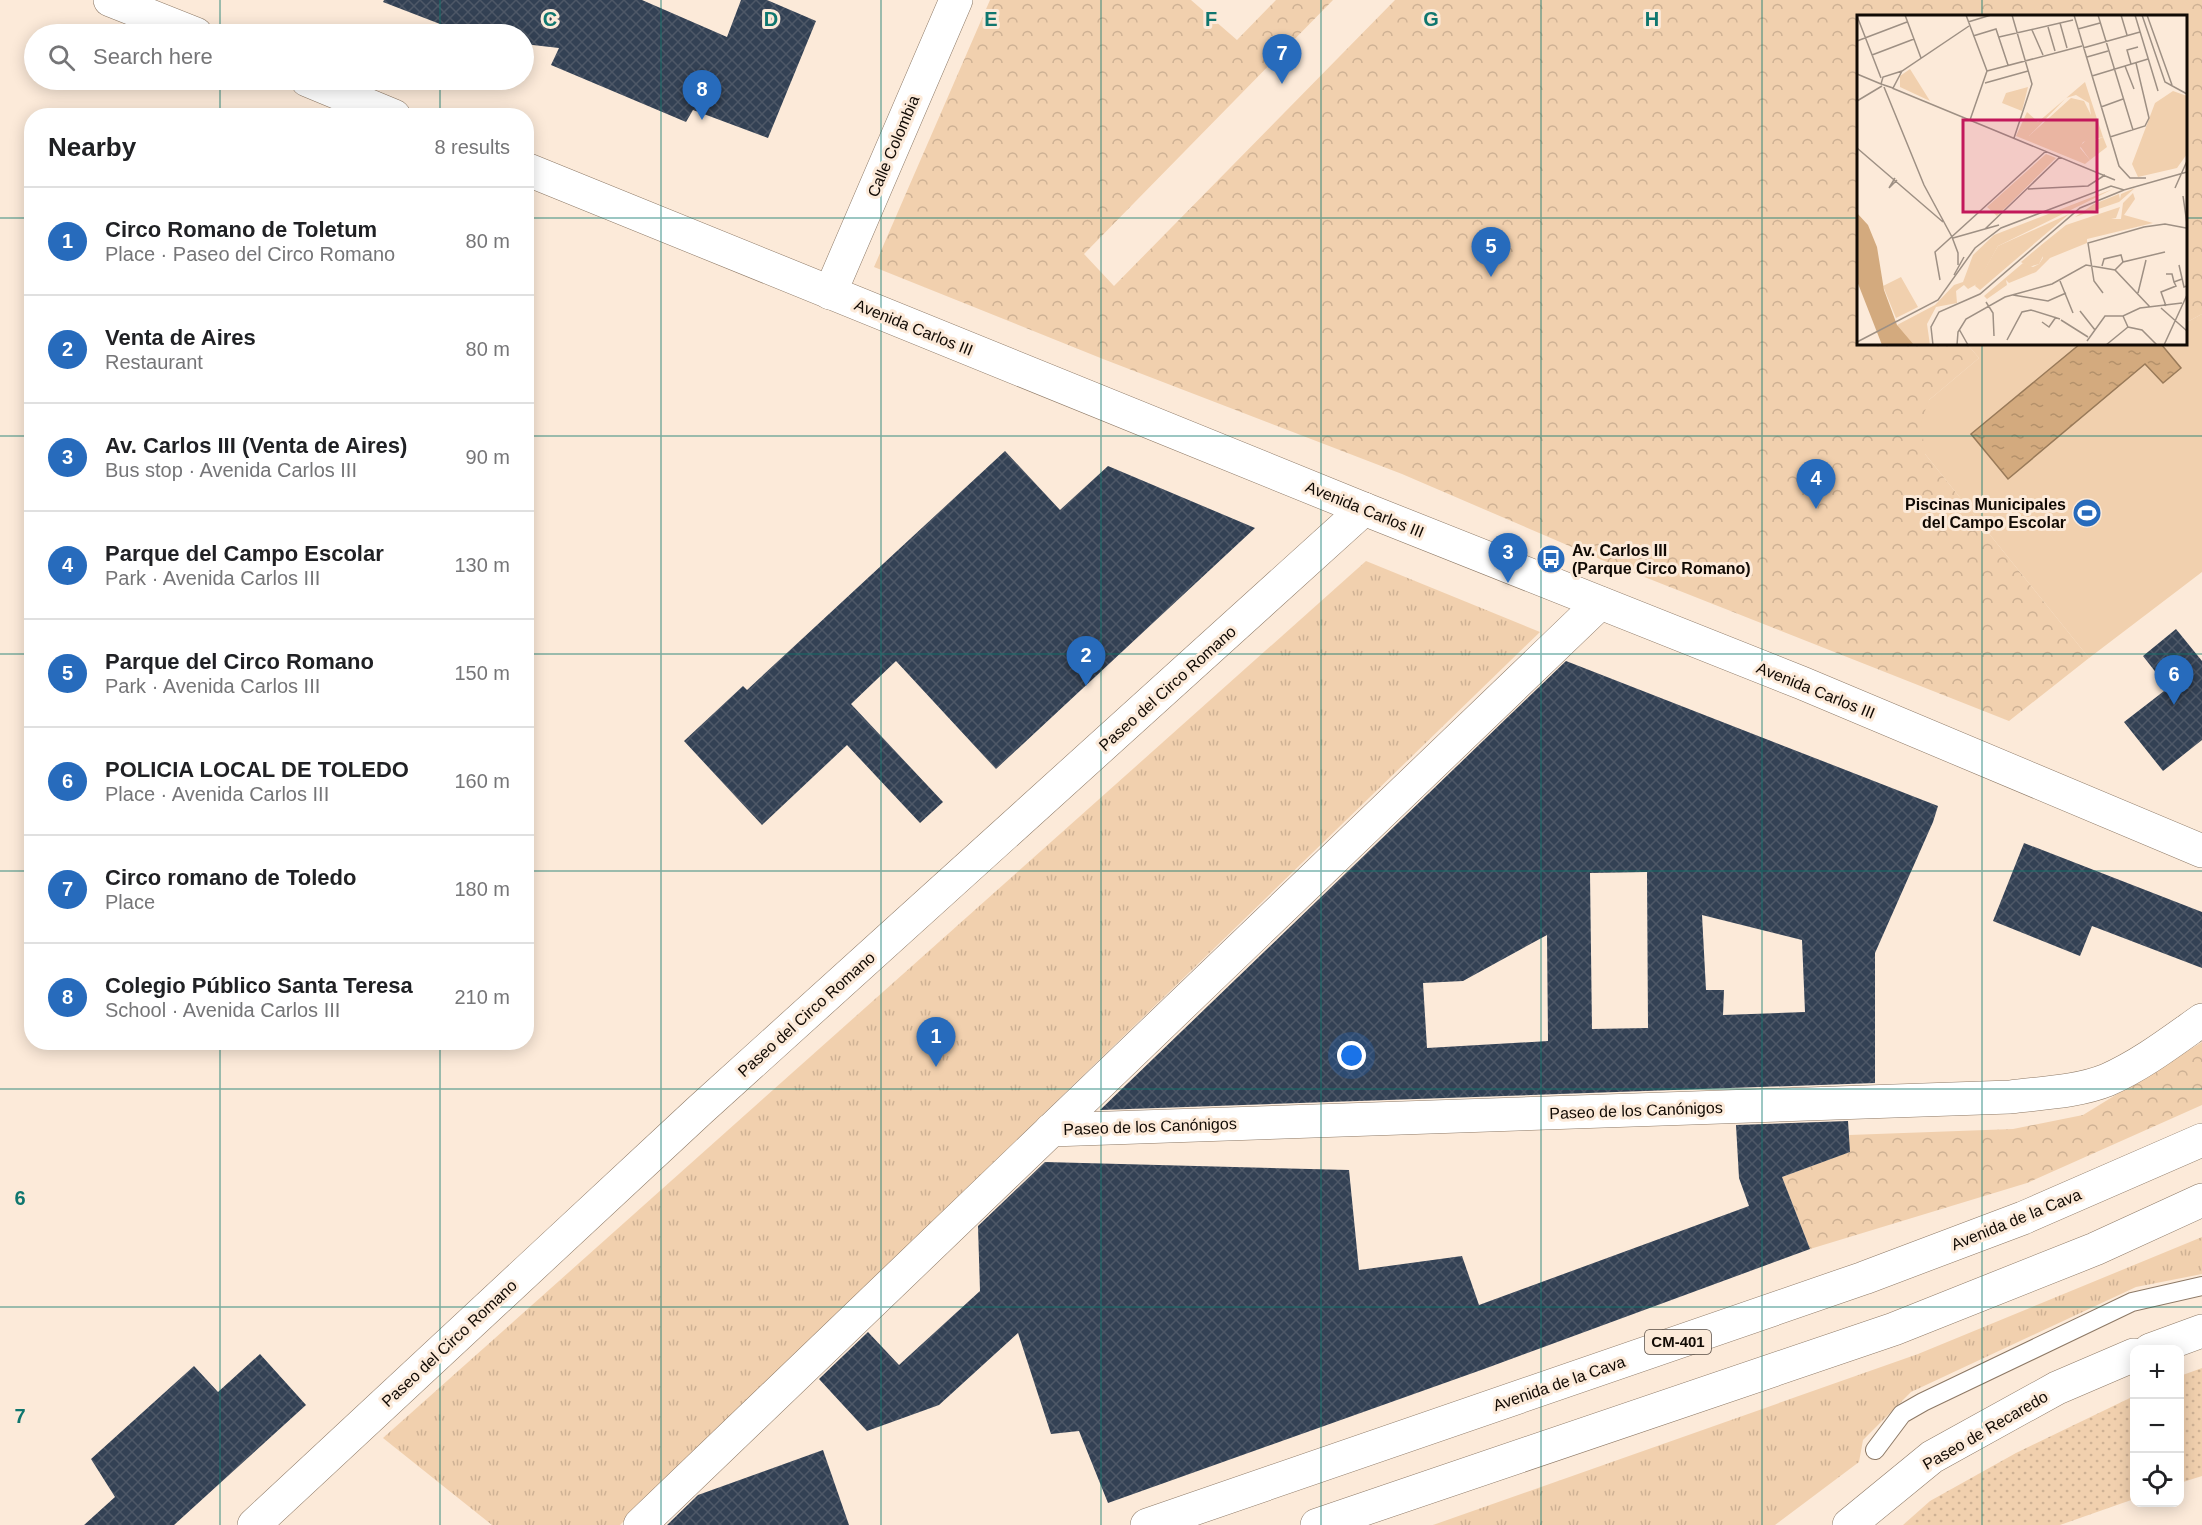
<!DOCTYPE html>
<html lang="en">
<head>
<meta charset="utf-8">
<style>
  body { margin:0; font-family:Arial,sans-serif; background:#f6f6f6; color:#202124 }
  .controls { position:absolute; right:18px; bottom:18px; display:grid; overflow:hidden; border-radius:12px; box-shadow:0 3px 15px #0003 }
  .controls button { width:54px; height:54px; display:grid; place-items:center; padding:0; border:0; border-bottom:2px solid #e0e0e0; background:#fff; color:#202124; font:30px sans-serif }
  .you { position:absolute; left:1352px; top:1056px; width:21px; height:21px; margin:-15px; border:4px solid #fff; border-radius:50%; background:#1a73e8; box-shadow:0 0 0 9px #1a73e833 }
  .badge { display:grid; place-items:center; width:39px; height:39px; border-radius:50%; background:#276bbc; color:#fff; font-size:20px; font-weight:700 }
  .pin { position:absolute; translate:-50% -50px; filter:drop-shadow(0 2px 3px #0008) }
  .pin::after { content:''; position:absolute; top:32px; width:21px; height:18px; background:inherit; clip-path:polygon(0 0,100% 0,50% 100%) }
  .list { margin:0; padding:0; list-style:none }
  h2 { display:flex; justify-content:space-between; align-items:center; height:78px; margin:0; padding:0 24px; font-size:26px }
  h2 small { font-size:20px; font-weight:400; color:#757577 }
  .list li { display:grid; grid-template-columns:39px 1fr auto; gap:18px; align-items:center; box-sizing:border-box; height:108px; padding:0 24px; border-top:2px solid #e0e0e0 }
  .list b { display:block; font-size:22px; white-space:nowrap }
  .list p { margin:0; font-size:20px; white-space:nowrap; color:#757577 }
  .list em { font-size:20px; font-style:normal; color:#757577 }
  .icon { flex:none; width:33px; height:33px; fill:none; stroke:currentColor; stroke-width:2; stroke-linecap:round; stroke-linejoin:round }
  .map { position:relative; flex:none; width:2202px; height:1525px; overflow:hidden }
  .search { position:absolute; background:#fff; box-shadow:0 3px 15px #0003; left:24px; top:24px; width:510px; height:66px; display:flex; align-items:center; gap:15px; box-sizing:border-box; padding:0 21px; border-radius:33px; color:#757577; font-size:22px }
  .panel { position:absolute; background:#fff; box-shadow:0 3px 15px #0003; left:24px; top:108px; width:510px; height:942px; border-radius:24px }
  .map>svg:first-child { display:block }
  .grass { fill:url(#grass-tufts) }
  .forest { fill:url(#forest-crowns) }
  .garden { fill:url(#garden-dots) }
  .pitch { fill:#f1d0ae }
  .water { fill:url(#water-ripples); stroke:#997a59; stroke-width:1.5 }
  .building { fill:url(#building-cross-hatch); fill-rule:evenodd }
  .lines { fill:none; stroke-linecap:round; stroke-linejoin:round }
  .lane-casing { stroke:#8d7966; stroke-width:20 }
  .street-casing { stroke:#8d7966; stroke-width:34 }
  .secondary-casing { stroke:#8d7966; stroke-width:34 }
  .primary-casing { stroke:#8d7966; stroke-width:34 }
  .lane { stroke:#fff; stroke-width:18 }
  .street { stroke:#fff; stroke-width:33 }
  .secondary { stroke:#fff; stroke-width:33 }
  .primary { stroke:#fff; stroke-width:33 }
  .grid { fill:none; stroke:#0f766e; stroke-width:1.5; stroke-opacity:0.55 }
  .labels { text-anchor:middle; stroke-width:6; stroke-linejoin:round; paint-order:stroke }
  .shield { fill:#fcead9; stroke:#584d44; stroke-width:1.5 }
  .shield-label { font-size:15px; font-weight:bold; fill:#110a04 }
  .street-label { font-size:16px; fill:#110a04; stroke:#fcead9 }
  .poi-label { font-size:16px; font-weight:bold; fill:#110a04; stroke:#fcead9; text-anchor:end }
  .inset-road { fill:none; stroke:#9e9084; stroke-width:1.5 }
  .view { fill:#c2185b; fill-opacity:0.15; stroke:#c2185b; stroke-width:3 }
  .inset-edge { fill:none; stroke:#110a04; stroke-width:3 }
  .grid-label { font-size:20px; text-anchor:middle; font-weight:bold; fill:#0f766e; stroke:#fcead9; stroke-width:6; stroke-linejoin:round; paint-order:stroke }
</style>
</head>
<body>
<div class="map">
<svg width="2202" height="1525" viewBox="0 0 2202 1525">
  <defs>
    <pattern id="grass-tufts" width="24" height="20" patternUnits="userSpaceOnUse" patternTransform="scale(1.5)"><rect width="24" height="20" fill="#f1d0ae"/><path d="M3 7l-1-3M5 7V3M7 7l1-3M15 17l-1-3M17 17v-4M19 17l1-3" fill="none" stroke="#ceb194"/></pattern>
    <pattern id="forest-crowns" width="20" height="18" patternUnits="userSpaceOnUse" patternTransform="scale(1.5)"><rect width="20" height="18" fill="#f1d0ae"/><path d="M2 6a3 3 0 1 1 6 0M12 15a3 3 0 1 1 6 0" fill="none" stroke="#ceb194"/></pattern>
    <pattern id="garden-dots" width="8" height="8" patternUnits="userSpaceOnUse" patternTransform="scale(1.5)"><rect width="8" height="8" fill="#f1d0ae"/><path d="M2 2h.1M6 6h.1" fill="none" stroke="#ceb194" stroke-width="1.8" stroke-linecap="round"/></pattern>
    <pattern id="water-ripples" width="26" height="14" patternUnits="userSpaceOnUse" patternTransform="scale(1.5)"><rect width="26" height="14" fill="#d3aa7e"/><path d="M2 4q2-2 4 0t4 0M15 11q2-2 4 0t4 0" fill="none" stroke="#b4916b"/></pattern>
    <pattern id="building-cross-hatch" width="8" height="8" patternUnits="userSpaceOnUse" patternTransform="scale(1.5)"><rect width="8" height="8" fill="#334154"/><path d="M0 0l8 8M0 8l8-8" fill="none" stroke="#4e5867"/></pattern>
  </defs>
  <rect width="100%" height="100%" fill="#fcead9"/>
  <g class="grass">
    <polygon points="1366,561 1540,632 620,1525 492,1525 383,1438"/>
    <polygon points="2202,1237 2202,1274 2136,1287 1911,1392 1863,1440 1859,1462 1775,1525 1433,1525 1918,1354"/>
  </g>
  <g class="forest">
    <polygon points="990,0 1191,0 1237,40 1276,0 1333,0 1084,254 1114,286 1395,0 2202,0 2202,314 2189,321 2186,317 2186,16 1858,16 1858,344 1967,344 1979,358 1929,400 1925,454 2089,658 2009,721 1609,563 1402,474 1103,359 874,267"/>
    <polygon points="2202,1042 2202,1105 2027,1183 1810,1249 1782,1177 1849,1152 1849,1135 2013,1129 2083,1115"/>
  </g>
  <g class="garden">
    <polygon points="2202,1368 2202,1476 2180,1483 2180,1376"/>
    <polygon points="2134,1396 2134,1499 2060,1525 1903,1525 1930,1501 2016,1453"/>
  </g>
  <polygon class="pitch" points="2202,314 2202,572 2089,658 1925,454 1921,422 1929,400 1979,358 1967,344 2186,344 2186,317 2189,321"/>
  <polygon class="water" points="2080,344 2161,344 2181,368 2163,383 2145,364 2008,479 1971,434"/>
  <g class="building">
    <polygon points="384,0 642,0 727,37 741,0 767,0 816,21 768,138 693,110 686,122 551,65 559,48 524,44 524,34 466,34 383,2"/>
    <polygon points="1005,451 1060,510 1108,466 1255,528 996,769 896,661 851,704 943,802 920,823 847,745 762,825 684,741 743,686 747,690"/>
    <polygon points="2176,629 2202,661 2202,740 2163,771 2124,722 2168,688 2143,656"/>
    <path d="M1566,661L1938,806L1933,822L1875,953V1083L1100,1110ZM1647,872L1648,1028L1592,1029L1590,873ZM1702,915L1802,940L1805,1012L1723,1015L1724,990H1706ZM1547,935L1548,1041L1427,1048L1423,983L1463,981Z"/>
    <polygon points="2024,843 2202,912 2202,968 2092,926 2080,956 1993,921"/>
    <polygon points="1848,1121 1850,1152 1782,1177 1810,1249 1484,1369 1108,1503 1079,1431 1051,1434 1018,1333 939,1405 867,1431 819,1379 868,1332 899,1365 980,1291 978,1226 1045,1162 1349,1170 1359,1270 1462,1256 1479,1305 1749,1206 1739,1178 1736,1125"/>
    <polygon points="260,1354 306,1405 174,1525 84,1525 115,1497 91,1459 194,1366 218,1392"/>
    <polygon points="823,1450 849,1525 667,1525 698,1495"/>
  </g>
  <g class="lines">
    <g class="lane-casing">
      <polyline id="lane" points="1875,1450 1902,1414 1923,1402 2132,1302 2202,1286"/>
    </g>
    <g class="street-casing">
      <g id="street">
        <polyline points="110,0 196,34"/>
        <polyline points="307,80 394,116"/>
        <polyline points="526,169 1364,509 1802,683 2202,851"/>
        <polyline points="830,293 956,0"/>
        <path d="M1051,1130L2010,1097C2041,1093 2077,1092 2107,1080C2141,1065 2171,1042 2202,1020"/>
        <polyline points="254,1525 700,1110 1364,509"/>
        <polyline points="640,1525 1600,603"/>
      </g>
    </g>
    <g class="secondary-casing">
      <g id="secondary">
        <polyline points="2150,1350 2202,1331"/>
        <polyline points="1849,1525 1932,1457 2057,1388 2134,1355"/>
      </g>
    </g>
    <g class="primary-casing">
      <g id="primary">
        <polyline points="1147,1525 1864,1278 2023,1218 2202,1140"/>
        <polyline points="1317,1525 1894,1329 2095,1249 2202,1200"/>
      </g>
    </g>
    <use href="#lane" class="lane"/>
    <use href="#street" class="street"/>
    <use href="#secondary" class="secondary"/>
    <use href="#primary" class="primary"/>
  </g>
  <path class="grid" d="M220,0V34M440,0V34M661,0V1525M881,0V1525M1101,0V1525M1321,0V1525M1541,0V1525M1762,0V1525M1982,0V16M220,80V116M440,80V116M0,218H32M526,218H1858M2186,218H2202M1982,344V1525M0,436H32M526,436H2202M0,654H32M526,654H2202M0,871H32M526,871H2202M220,1042V1525M440,1042V1525M0,1089H2202M0,1307H2202"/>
  <defs>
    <g id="stadium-disc" transform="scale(1.5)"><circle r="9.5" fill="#276bbc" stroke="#fcead9"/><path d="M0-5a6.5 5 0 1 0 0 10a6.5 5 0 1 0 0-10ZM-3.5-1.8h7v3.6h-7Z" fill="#fff"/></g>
    <g id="bus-disc" transform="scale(1.5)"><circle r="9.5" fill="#276bbc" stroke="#fcead9"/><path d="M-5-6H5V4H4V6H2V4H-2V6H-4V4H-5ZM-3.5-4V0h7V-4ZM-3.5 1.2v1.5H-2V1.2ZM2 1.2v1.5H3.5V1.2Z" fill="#fff"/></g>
  </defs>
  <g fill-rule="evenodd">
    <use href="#stadium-disc" x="2087" y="513"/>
    <use href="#bus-disc" x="1551" y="559"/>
  </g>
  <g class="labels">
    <rect class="shield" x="1645" y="1330" width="66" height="24" rx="4.5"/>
    <g class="shield-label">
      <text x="1678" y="1347">CM-401</text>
    </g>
    <g class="street-label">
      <text transform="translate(893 146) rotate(-67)" y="6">Calle Colombia</text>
      <text transform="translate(914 327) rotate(22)" y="6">Avenida Carlos III</text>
      <text transform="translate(1365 509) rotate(22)" y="6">Avenida Carlos III</text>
      <text transform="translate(1167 688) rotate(-42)" y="6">Paseo del Circo Romano</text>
      <text transform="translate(1816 690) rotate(22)" y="6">Avenida Carlos III</text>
      <text transform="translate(806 1014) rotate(-42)" y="6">Paseo del Circo Romano</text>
      <text transform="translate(1636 1110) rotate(-2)" y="6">Paseo de los Canónigos</text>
      <text transform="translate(1150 1126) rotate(-2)" y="6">Paseo de los Canónigos</text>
      <text transform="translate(2016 1219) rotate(-22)" y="6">Avenida de la Cava</text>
      <text transform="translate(449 1343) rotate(-43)" y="6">Paseo del Circo Romano</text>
      <text transform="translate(1559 1383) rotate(-19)" y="6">Avenida de la Cava</text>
      <text transform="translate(1985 1430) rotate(-30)" y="6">Paseo de Recaredo</text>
    </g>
    <g class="poi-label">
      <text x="2066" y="510">Piscinas Municipales<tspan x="2066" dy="18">del Campo Escolar</tspan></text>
      <text x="1572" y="556" text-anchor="start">Av. Carlos III<tspan x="1572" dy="18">(Parque Circo Romano)</tspan></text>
    </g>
  </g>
  <g transform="translate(1857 15)">
    <rect width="330" height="330" fill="#fcead9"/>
    <path d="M53,54L73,86L43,72V61ZM171,72L165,96L145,88L149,78ZM189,139L199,143L140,201L130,192ZM256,174L141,231L120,269L111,274L107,270L99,276L100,288L79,292L70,309L73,330H57L45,319L40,310L78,290L97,270L106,267L116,240L137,220ZM276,178L278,184L267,200L296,208L230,224V228L193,243L179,257L152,268L149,265L150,270L130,284L127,281L166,248L176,252L182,249L186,243L183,231L209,210L263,192L259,203L254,204H264L266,188Z" fill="#f1d0ae"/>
    <path d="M228,67L246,122L226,127L223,133L233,145L228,149L159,121L170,97L181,107ZM219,80L232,88L234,100L227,86L214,83L172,121L209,83ZM316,76L330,81V139L320,153L281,162L275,149L298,88ZM212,199L123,275L118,271L141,231ZM183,231L187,239L182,249L172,252L164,247ZM44,262L61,292L39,303L26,271Z" fill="#f1d0ae" fill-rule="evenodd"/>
    <path d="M278,173L262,187L218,202L237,189L262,179L263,184L264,179Z" fill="#f1d0ae"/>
    <path d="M235,120L239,125L246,122L250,132L233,145L223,131Z" fill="#f1d0ae"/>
    <path d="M0,198L11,210L20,232L27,275L40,310L57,330H25L0,266Z" fill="#d3aa7e"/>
    <path class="inset-road" d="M48,0L64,43M109,0L130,56L113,105M155,0L175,69L157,123M217,0L262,151L273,163H289M241,0L276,115M264,0L270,20M278,0L301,76M285,0L308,67L330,79M290,0L315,70M0,1L24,63M111,7L134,0M203,8L210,33M191,12L198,36M221,14L243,8M175,15L186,40M116,21L139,14L151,50M142,22L216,5M0,26L50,7M226,33L283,17M15,40L57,24M230,42L251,36M274,49L270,35L281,32M268,51L277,74M45,56L36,73L24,69L26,62L45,56L112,11M130,56L225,31M0,59L24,69M235,61L291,44M128,68L171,56M27,72L67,170L95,222L101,238V250M35,73L258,165M0,86L25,71M244,92L266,84M253,122L288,111L292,103L279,48M0,133L86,207M38,163L32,173L40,165M318,173L330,146M171,174L231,171L248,160M326,181L330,209M128,214L203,142M96,223L142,210M322,250L327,272L330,271M245,251L247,244L264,240L266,247M258,255L266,247L308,237M309,259H315L317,267L325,264M97,260L107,242M83,265L78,237L189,136M203,266L216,298M246,278L237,266L231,228L287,212L308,209L329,213M281,278L289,245M156,280L191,286L209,278M129,287L136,298L137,321M309,291L304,277L319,271L317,267M304,293L330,316M223,296L238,315M266,301L271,312L285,315L300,330M204,305L231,322M185,307L192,312L199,302M102,314L111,330M150,325L165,297L174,295L203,304M230,326L248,301H266L283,293L325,288M0,327L81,285L118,233L144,213L254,171L267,175L330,157M76,330L74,312L82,297L123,279L223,193L267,175M100,330L101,317L109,304L148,282L195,269L229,250L258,255L293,292M249,330L271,312M307,330L330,280"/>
    <path class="view" d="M106,105H240V197H106Z"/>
    <rect width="330" height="330" class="inset-edge"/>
  </g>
  <g class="grid-label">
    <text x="550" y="26">C</text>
    <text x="771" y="26">D</text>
    <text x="991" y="26">E</text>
    <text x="1211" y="26">F</text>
    <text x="1431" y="26">G</text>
    <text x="1652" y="26">H</text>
    <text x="20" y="1205">6</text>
    <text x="20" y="1423">7</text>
  </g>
</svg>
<div class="controls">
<button>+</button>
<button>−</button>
<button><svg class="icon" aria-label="locate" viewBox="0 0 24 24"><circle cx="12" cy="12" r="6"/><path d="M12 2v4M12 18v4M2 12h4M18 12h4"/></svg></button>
</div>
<div class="you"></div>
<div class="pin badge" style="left:936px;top:1067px">1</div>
<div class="pin badge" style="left:1086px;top:686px">2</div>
<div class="pin badge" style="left:1508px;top:583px">3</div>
<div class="pin badge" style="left:1816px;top:509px">4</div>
<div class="pin badge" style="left:1491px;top:277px">5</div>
<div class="pin badge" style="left:2174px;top:705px">6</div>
<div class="pin badge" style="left:1282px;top:84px">7</div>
<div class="pin badge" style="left:702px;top:120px">8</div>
<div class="search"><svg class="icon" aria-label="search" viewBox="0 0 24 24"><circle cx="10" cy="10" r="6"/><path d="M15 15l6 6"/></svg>Search here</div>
<section class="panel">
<h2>Nearby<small>8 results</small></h2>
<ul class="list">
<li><span class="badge">1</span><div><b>Circo Romano de Toletum</b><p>Place · Paseo del Circo Romano</p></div><em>80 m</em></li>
<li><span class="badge">2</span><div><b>Venta de Aires</b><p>Restaurant</p></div><em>80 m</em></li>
<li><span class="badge">3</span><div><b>Av. Carlos III (Venta de Aires)</b><p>Bus stop · Avenida Carlos III</p></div><em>90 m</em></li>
<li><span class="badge">4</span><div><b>Parque del Campo Escolar</b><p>Park · Avenida Carlos III</p></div><em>130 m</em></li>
<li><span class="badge">5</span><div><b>Parque del Circo Romano</b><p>Park · Avenida Carlos III</p></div><em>150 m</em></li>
<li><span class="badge">6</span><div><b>POLICIA LOCAL DE TOLEDO</b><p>Place · Avenida Carlos III</p></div><em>160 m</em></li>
<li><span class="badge">7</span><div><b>Circo romano de Toledo</b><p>Place</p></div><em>180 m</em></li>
<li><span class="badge">8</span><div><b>Colegio Público Santa Teresa</b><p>School · Avenida Carlos III</p></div><em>210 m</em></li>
</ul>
</section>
</div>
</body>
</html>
